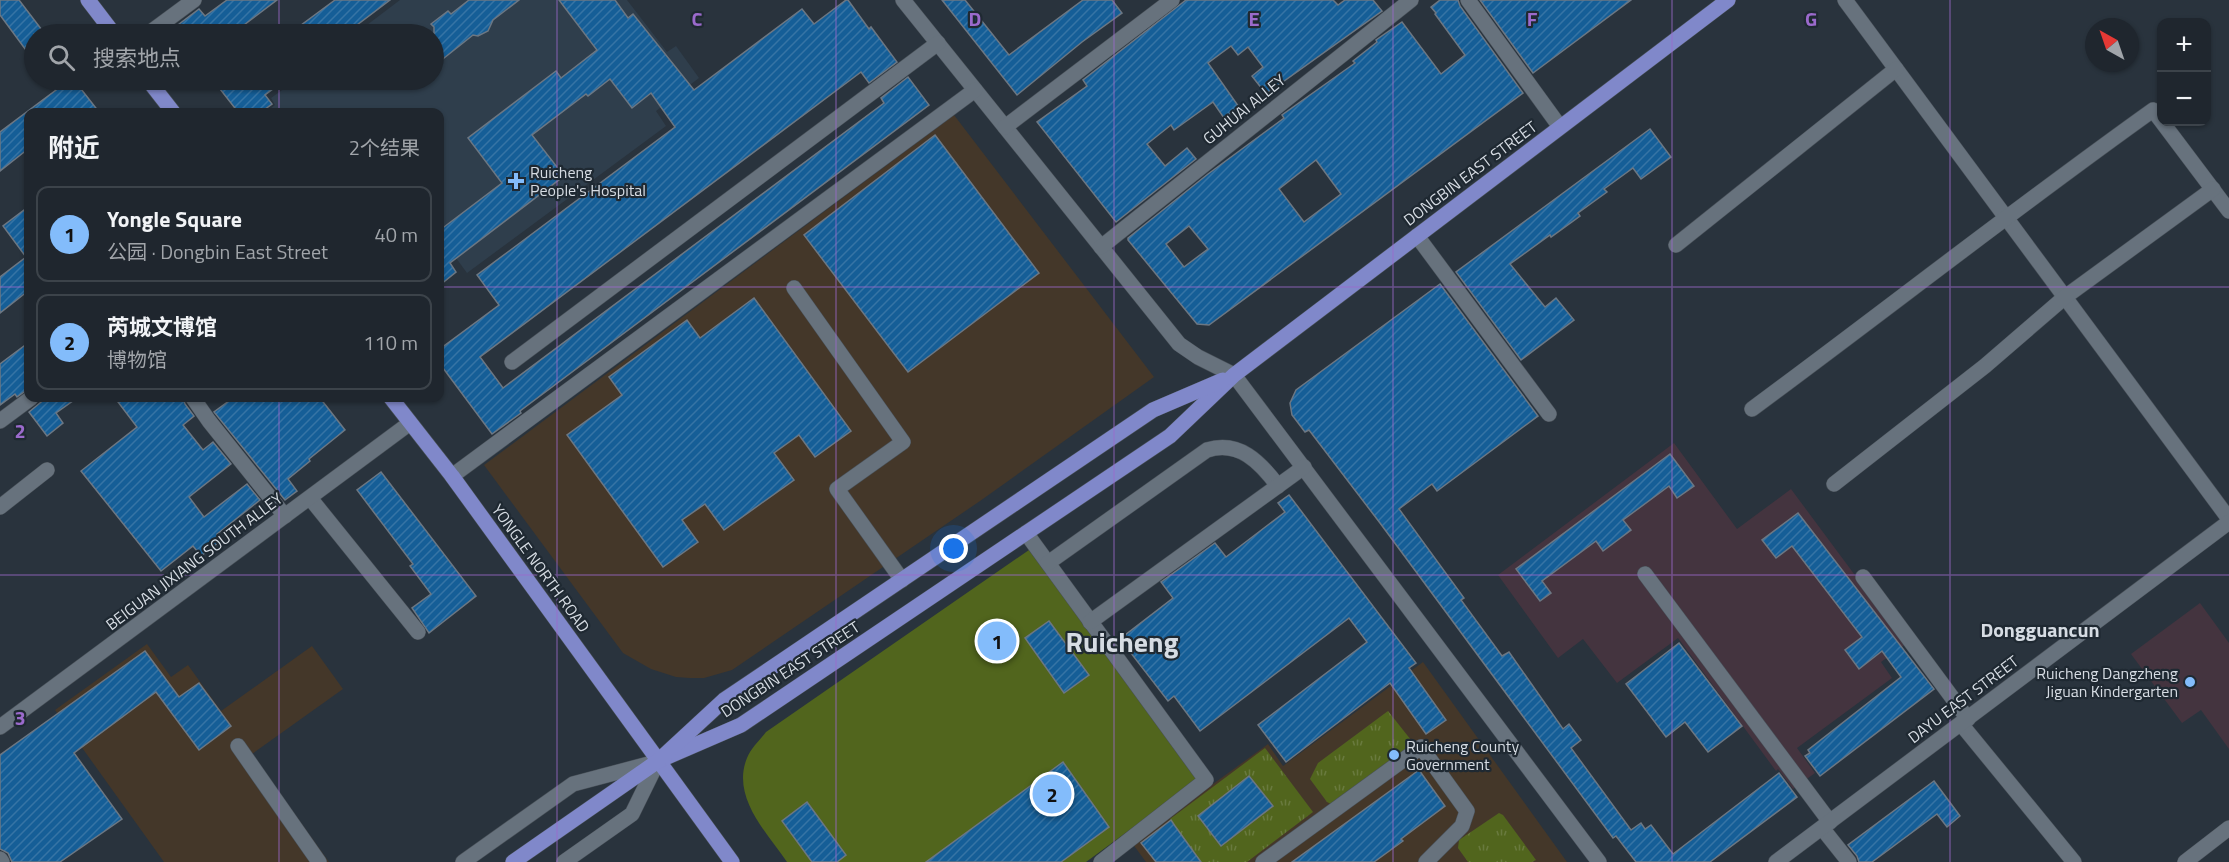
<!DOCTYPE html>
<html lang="zh">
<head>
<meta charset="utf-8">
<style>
  body { margin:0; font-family:"Titillium Web","Noto Sans SC",sans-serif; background:#2c323a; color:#f1f3f6 }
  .controls { position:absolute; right:18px; top:18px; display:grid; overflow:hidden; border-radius:12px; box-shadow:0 2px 4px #0004 }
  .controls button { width:54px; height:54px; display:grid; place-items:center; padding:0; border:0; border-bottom:2px solid #3c434a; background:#1f262e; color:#f1f3f6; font:30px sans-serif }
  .compass { position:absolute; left:2085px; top:18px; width:54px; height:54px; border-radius:50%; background:#1f262e; box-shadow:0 2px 4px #0004; rotate:320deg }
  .you { position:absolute; left:954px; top:549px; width:21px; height:21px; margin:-15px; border:4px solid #fff; border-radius:50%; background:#1a73e8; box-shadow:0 0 0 9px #1a73e833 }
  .badge { display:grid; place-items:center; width:39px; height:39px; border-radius:50%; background:#83bcfb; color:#111; font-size:20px; font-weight:700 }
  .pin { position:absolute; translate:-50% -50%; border:3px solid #fff; box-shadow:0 2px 6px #0006 }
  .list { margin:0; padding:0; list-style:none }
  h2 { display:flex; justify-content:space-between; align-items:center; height:78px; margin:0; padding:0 24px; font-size:26px }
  h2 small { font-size:20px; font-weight:400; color:#a1a5aa }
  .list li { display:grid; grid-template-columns:39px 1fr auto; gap:18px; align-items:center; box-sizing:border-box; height:96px; margin:0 12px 12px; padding:0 12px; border:2px solid #3c434a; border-radius:12px }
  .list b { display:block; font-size:22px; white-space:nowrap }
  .list p { margin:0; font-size:20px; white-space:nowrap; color:#a1a5aa }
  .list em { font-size:20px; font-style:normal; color:#a1a5aa }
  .icon { flex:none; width:33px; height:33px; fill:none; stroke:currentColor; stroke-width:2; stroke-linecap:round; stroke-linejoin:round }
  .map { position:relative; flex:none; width:2229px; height:862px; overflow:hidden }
  .search { position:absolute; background:#1f262e; box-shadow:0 2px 4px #0004; left:24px; top:24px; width:420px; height:66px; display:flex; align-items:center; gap:15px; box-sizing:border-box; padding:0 21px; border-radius:33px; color:#a1a5aa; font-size:22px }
  .panel { position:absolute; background:#1f262e; box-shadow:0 2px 4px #0004; left:24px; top:108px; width:420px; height:294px; border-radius:12px }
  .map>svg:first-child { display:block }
  .commercial { fill:#443729 }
  .built { fill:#2f3e4c }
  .education { fill:#44343f }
  .grass { fill:url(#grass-tufts); fill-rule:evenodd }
  .green { fill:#51651d }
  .building { fill:url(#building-hatch); stroke:#6c7783; stroke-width:1.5; fill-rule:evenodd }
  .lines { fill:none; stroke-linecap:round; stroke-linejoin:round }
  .minor-casing { stroke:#495159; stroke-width:16 }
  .major-casing { stroke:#495159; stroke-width:16 }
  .minor { stroke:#67727d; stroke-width:15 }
  .major { stroke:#8088ca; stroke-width:15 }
  .grid { fill:none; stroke:#9b6acc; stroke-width:1.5; stroke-opacity:0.55 }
  .poi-dot { fill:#83bcfb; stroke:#1f2932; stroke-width:2 }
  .labels { text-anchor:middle; stroke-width:4.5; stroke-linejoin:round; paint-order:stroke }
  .street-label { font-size:16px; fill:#d6dce3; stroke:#1f2932 }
  .poi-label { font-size:16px; fill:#d6dce3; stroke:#1f2932; text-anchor:start }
  .quarter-label { font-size:20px; font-weight:bold; fill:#d6dce3; stroke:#1f2932 }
  .town-label { font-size:28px; font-weight:bold; fill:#d6dce3; stroke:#1f2932 }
  .grid-label { font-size:20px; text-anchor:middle; font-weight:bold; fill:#9b6acc; stroke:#1f2932; stroke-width:4.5; stroke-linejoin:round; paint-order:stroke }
</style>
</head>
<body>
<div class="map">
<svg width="2229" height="862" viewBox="0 0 2229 862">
  <defs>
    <pattern id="grass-tufts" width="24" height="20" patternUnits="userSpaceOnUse" patternTransform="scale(1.5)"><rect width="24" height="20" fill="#51651d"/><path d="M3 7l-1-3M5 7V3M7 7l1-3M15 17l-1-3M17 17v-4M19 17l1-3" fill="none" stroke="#697a3e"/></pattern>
    <pattern id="building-hatch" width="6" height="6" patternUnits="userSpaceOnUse" patternTransform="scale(1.5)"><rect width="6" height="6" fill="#155e97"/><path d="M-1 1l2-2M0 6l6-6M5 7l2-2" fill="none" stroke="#3674a5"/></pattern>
  </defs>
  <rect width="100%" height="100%" fill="#29333d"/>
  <g class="commercial">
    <polygon points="954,115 1154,377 980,501 732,670 704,678 690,678 676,677 651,669 623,653 484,465"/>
    <polygon points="147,644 171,677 188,665 221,711 312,646 343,689 252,754 329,862 164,862 55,710"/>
    <polygon points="1423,662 1567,862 1146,862 1132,843 1268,744 1283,766"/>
  </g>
  <polygon class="built" points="400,0 627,0 667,52 676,46 699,78 656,111 666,126 467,273 440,236 440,112 266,112 275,105 271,98 296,80 434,80 434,34 355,34"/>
  <g class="education">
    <polygon points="1674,443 1737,529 1791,489 1906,644 1881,662 1892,678 1797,748 1815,773 1793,789 1778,769 1776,771 1678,638 1617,683 1583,639 1558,658 1498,575"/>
    <polygon points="2200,603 2229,643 2229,749 2201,710 2182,723 2131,654"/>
  </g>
  <g class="grass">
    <polygon points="1388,711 1411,740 1410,746 1331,804 1327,802 1310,779 1318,763"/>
    <path d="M1265,748L1313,812L1247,862H1201L1170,819ZM1249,776L1273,806L1221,846L1198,816Z"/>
    <polygon points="1499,813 1503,815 1536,860 1532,862 1468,862 1458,848 1459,840"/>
  </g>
  <path class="green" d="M1029,550L1199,779L1086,862H787C767,833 731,797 747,758C751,748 760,740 766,732Z"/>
  <g class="building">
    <polygon points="0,0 19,0 45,34 34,34 34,61 0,15"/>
    <polygon points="227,0 277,0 232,34 166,34 199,9 205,16"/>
    <polygon points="335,0 390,0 345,34 289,34"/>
    <polygon points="469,0 519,0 493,20 488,31 478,36 473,35 434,66 434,27 431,24 448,11 451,14"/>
    <polygon points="559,0 615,0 628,18 633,14 694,90 802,9 814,24 846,0 848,0 869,29 871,27 897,62 869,83 861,72 480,357 503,388 884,103 881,98 908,77 929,105 520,411 521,413 492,434 440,364 440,349 499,305 477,275 675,127 651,93 632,108 610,79 588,96 586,94 532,135 564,176 450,263 456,272 440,285 440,230 502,183 468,138 556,71 561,78 597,50"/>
    <polygon points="942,0 965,0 1009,55 1083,0 1112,0 1122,13 1082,42 1017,95"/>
    <polygon points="1186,0 1333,0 1338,5 1345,0 1373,0 1382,11 1266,94 1252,76 1263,67 1248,47 1238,55 1231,46 1208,63 1239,107 1224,118 1213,102 1174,130 1171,125 1147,144 1165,166 1187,148 1196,159 1116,222 1037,122 1087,86 1083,80"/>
    <path d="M1440,0H1458L1460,6L1523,93L1209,325L1197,324L1128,240V238L1208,174L1284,118L1282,115L1355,63L1353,61L1377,42L1376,40L1402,22L1441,74L1465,55L1435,14L1436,13L1431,7ZM1316,160L1341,194L1304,222L1279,189ZM1189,226L1208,249L1184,267L1166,244Z"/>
    <polygon points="1480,0 1631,0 1533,73"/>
    <polygon points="49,80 74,80 99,112 28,112 28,149 0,171 0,132 56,90"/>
    <polygon points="213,80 285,80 265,95 272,104 261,112 238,112"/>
    <polygon points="1650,129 1671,157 1641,179 1633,168 1604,189 1607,192 1578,213 1580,216 1551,237 1550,235 1510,264 1545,307 1556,298 1574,320 1521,360 1456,272"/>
    <polygon points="935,135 1039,273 908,372 804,235"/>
    <polygon points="28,207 28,291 0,313 0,277 26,257 3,226"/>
    <polygon points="1440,284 1538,416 1437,491 1432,484 1399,509 1464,598 1461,600 1502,656 1509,652 1563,729 1569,724 1581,740 1571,748 1631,830 1641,823 1645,829 1651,825 1673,854 1779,773 1797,797 1710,862 1636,862 1616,836 1613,838 1380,523 1309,430 1305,432 1292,415 1290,403 1296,390"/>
    <polygon points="754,298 851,431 815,457 799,435 774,453 794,480 724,530 705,504 682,520 698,542 663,567 567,435 622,395 609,377 687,320 700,338"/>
    <polygon points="28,343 28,389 17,397 15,394 0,405 0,364"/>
    <polygon points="46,398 77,398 56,413 63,423 47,436 29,412"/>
    <polygon points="115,398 183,398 185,404 194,416 183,425 203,450 213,442 231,464 189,497 204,517 247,484 260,500 217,534 222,540 201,556 193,546 161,571 81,471 137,427"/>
    <polygon points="233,398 320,398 345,430 309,459 310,461 288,479 297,491 285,500 214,412"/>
    <polygon points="1670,454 1694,486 1677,498 1669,486 1623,520 1631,530 1603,551 1596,541 1542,581 1551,593 1540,601 1516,569"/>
    <polygon points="381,472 476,596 429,633 412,608 431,594 410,566 413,564 357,490"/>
    <polygon points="1289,495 1416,663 1409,668 1446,720 1426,734 1390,683 1286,762 1258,725 1367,642 1349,618 1200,731 1174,696 1168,701 1120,639 1173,598 1161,582 1215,543 1226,557 1285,512 1278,503"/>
    <polygon points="1798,513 1934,689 1820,776 1805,756 1810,753 1808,750 1901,677 1882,651 1859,669 1845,650 1862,637 1792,546 1776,558 1762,540"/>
    <polygon points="1049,621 1089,675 1064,693 1025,638"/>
    <polygon points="1679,643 1742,726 1708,752 1685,722 1666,737 1626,684"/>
    <polygon points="145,651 179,697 199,683 231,726 199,750 156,692 74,753 122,819 60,862 12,862 8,853 0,849 0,755"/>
    <polygon points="1063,762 1109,827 1061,862 926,862"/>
    <polygon points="1419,770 1445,806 1401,839 1403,841 1374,862 1292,862"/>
    <polygon points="1249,776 1273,806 1221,846 1198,816"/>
    <polygon points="1934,781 1960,816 1947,827 1937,814 1872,862 1859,862 1857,856 1848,845"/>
    <polygon points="807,802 846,855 837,862 812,862 782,821"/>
    <polygon points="1171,820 1175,826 1201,862 1156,862 1141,843"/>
  </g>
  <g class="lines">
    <g class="minor-casing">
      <g id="minor">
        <polyline points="903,0 1179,344 1198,357 1234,375 1599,862"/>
        <polyline points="1468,0 1560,127"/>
        <polyline points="1845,0 2229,519"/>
        <polyline points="148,34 194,0"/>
        <polyline points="1005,127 1172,0"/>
        <polyline points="1417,236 1549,414"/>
        <polyline points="1676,245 1896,69"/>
        <polyline points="1101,247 1411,0"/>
        <polyline points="794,288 903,442 837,489 902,580"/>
        <polyline points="512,362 938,43"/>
        <polyline points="193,398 209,421 285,516"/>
        <path d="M1752,409C1886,310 2017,207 2153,110L2229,211"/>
        <polyline points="0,421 31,398"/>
        <polyline points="452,476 975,90"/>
        <polyline points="1834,484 1985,366 2065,297 2213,189"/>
        <polyline points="310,498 418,632"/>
        <polyline points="0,507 47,470"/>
        <polyline points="1026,533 1206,780 1101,862"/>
        <path d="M1048,563L1207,450C1239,440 1260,462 1278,486"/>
        <polyline points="1645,574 1830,822"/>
        <polyline points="1863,577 1968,719"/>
        <polyline points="1090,622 1304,467"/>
        <polyline points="1961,724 2074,862"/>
        <polyline points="0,727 410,423"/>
        <polyline points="238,746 319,862"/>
        <polyline points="1822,828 1849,862"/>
        <polyline points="0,859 2,862"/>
        <polyline points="463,862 573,784 656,762"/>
        <polyline points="564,862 632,814 658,761"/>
        <polyline points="1263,862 1421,747 1467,811 1462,826 1426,862"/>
        <polyline points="1776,862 2229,522"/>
        <polyline points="2185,862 2229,828"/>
      </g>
    </g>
    <g class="major-casing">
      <g id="major">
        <polyline points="88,0 114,34"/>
        <polyline points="148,80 173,112"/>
        <polyline points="391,398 452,476 732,862"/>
        <polyline points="658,761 741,725 1170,436 1234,375 1728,0"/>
        <polyline points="513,862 658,761 724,700 1153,410 1223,380"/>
      </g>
    </g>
    <use href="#minor" class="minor"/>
    <use href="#major" class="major"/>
  </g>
  <path class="grid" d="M279,0V34M557,0V862M836,0V862M1114,0V862M1393,0V862M1672,0V862M1950,0V862M279,80V112M0,287H28M440,287H2229M279,398V862M0,575H2229"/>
  <g class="poi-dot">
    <path d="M513 172h6v6h6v6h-6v6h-6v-6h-6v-6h6z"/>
    <circle cx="2190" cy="682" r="6"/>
    <circle cx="1394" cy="755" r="6"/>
  </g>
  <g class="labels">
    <g class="street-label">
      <text transform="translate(1244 109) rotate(-39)" y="6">GUHUAI ALLEY</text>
      <text transform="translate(1470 173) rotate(-37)" y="6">DONGBIN EAST STREET</text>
      <text transform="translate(194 561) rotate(-37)" y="6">BEIGUAN JIXIANG SOUTH ALLEY</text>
      <text transform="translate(541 568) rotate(54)" y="6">YONGLE NORTH ROAD</text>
      <text transform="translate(790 669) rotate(-33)" y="6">DONGBIN EAST STREET</text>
      <text transform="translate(1963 699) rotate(-37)" y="6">DAYU EAST STREET</text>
    </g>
    <g class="poi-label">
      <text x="530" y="178">Ruicheng<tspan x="530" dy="18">People's Hospital</tspan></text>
      <text x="2178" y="679" text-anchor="end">Ruicheng Dangzheng<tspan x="2178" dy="18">Jiguan Kindergarten</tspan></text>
      <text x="1406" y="752">Ruicheng County<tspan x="1406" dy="18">Government</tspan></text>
    </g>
    <g class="quarter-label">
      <text x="2040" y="637">Dongguancun</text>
    </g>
    <g class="town-label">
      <text x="1122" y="652">Ruicheng</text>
    </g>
  </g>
  <g class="grid-label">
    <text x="697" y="26">C</text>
    <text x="975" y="26">D</text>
    <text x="1254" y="26">E</text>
    <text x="1532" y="26">F</text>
    <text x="1811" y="26">G</text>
    <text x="20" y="438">2</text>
    <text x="20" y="725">3</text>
  </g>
</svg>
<div class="controls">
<button>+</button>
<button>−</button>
</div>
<svg class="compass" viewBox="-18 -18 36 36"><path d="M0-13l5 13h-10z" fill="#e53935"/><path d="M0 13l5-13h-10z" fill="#a1a5aa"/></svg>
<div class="you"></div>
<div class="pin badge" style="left:997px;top:641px">1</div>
<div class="pin badge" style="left:1052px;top:794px">2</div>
<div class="search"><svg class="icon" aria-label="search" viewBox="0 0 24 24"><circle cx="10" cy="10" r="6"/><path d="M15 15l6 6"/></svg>搜索地点</div>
<section class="panel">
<h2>附近<small>2个结果</small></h2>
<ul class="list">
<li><span class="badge">1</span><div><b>Yongle Square</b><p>公园 · Dongbin East Street</p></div><em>40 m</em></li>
<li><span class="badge">2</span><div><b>芮城文博馆</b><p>博物馆</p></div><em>110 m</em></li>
</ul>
</section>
</div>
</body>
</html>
